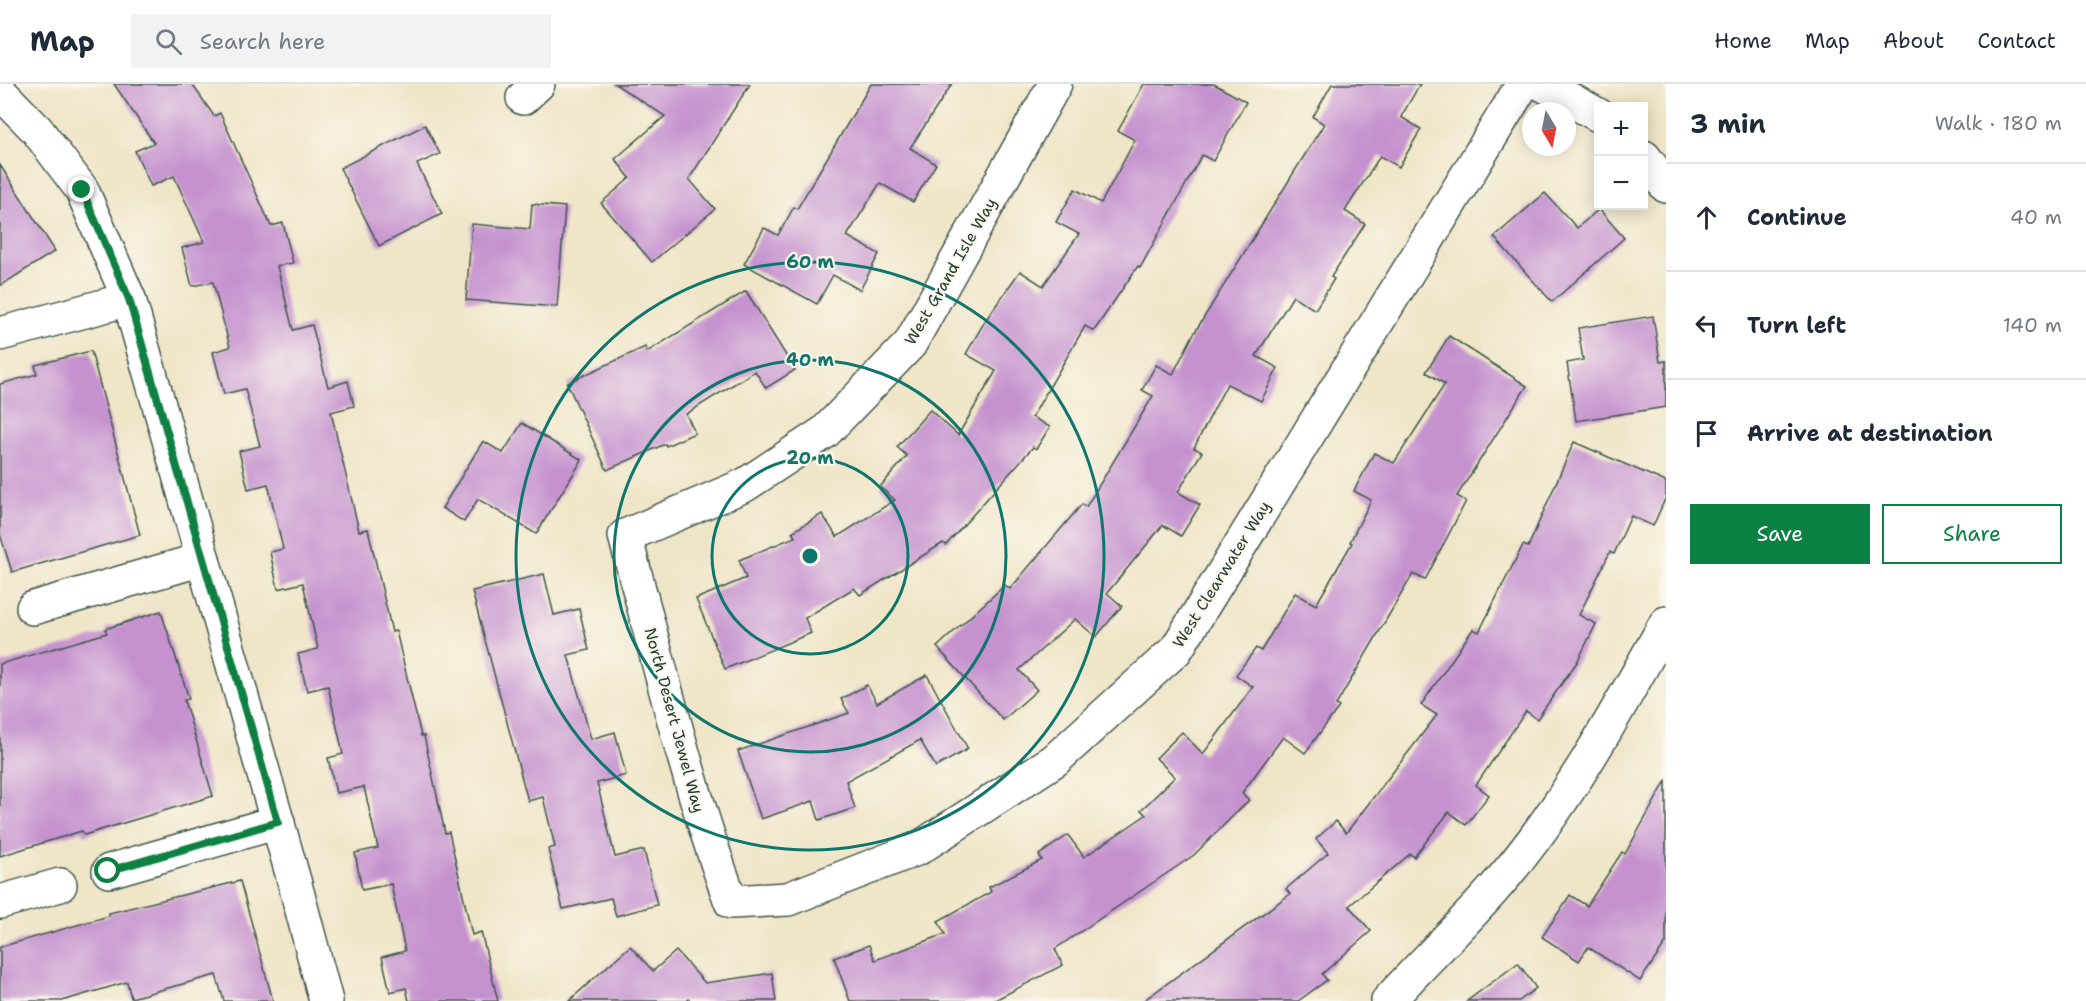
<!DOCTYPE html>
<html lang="en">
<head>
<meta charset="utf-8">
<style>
  body { margin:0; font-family:"Shantell Sans",sans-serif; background:#f2f2f3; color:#1f2937 }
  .controls { position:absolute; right:18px; top:18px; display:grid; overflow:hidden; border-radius:0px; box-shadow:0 3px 15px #0003 }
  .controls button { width:54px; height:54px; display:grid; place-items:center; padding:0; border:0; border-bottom:2px solid #e0e1e3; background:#fff; color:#1f2937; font:30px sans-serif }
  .compass { position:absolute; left:1522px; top:18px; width:54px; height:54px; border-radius:50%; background:#fff; box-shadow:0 3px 15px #0003; rotate:170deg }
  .stop { position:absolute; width:18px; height:18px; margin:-14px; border:4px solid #0b8043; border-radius:50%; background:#fff }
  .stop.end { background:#0b8043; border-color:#fff; box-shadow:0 2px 6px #0008 }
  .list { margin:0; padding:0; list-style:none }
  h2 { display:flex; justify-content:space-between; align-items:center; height:78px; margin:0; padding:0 24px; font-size:26px }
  h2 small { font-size:20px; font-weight:400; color:#747a83 }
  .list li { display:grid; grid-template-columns:39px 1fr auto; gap:18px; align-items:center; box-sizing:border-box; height:108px; padding:0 24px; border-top:2px solid #e0e1e3 }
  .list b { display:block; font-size:22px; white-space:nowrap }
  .list em { font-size:20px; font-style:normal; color:#747a83 }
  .actions { display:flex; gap:12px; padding:18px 24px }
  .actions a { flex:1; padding:14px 0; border:2px solid #0b8043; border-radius:0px; text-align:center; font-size:21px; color:#0b8043 }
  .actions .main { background:#0b8043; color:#fff }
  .icon { flex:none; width:33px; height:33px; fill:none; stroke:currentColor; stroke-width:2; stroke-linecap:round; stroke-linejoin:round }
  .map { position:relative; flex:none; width:1666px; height:917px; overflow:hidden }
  header { display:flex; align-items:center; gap:36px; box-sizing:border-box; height:84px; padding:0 30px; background:#fff; border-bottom:2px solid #e0e1e3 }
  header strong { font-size:28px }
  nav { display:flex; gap:33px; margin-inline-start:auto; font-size:21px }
  .search { width:420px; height:54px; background:#f2f2f3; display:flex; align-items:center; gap:15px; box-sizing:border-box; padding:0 21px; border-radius:0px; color:#747a83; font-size:22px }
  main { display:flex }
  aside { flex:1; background:#fff }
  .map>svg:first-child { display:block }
  .building { fill:#c592cf }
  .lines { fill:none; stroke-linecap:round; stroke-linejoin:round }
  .minor-casing { stroke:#3e564a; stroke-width:36 }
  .minor { stroke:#fff; stroke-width:33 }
  .route { stroke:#0b8043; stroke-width:8 }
  .ring { fill:none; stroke:#0f766e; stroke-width:3 }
  .labels { text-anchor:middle; stroke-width:4.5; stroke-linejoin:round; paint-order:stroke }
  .street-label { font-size:16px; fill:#1f3d34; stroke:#fbf7ec }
  .centre { fill:#0f766e; stroke:#fbf7ec; stroke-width:3 }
  .ring-label { font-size:18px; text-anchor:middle; font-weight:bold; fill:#0f766e; stroke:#fbf7ec; stroke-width:4.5; stroke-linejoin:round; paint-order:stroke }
</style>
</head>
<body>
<header>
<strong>Map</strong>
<div class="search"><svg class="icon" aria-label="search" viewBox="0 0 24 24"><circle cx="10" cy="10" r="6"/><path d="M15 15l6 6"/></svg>Search here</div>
<nav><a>Home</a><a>Map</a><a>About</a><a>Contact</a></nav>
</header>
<main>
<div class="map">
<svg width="1666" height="917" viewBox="0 0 1666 917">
  <rect width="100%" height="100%" fill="#fbf7ec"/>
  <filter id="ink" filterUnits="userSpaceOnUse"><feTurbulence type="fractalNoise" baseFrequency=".0167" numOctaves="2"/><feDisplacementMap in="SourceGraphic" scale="12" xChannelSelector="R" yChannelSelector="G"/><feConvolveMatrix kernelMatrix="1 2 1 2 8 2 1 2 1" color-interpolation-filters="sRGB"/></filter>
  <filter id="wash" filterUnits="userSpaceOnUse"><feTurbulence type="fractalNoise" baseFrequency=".008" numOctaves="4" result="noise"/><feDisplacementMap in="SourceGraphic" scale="24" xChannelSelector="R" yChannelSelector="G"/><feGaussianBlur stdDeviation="1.35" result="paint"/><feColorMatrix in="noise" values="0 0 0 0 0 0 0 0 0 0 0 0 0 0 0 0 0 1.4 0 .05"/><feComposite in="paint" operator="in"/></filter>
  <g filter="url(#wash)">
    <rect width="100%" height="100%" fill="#efe5c7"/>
    <g id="blocks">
      <g class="building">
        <polygon points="114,0 192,0 214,32 220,29 271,142 283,139 293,179 277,182 293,246 312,241 328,303 348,297 354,322 331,328 359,447 368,445 392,548 396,547 421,652 424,652 445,749 449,748 472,851 481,848 498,917 409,917 406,904 390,908 382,873 405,867 391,800 362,806 355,769 378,764 364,703 336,709 328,674 343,670 328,602 307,607 298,570 318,565 303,499 278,505 270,468 283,465 268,400 248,405 239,367 260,362 245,305 224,310 213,268 230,263 213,198 192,202 182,164 204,158 174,92 151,102 135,67 154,59"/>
        <polygon points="615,0 750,0 689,95 715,125 652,178 601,119 630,94 615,75 665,32"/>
        <polygon points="871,0 952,0 910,64 936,80 913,118 880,99 847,152 879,170 860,206 833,191 817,220 744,180 764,144 778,151 794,123 797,125"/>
        <polygon points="1144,0 1214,0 1246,18 1213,77 1202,71 1140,184 1138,182 1094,247 1085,242 1032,333 1050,343 1036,365 1033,363 946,461 943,459 860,511 854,504 805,534 811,549 725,585 696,515 746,494 739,476 795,453 792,448 822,430 837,453 895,416 880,403 907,372 897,363 930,326 958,351 996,287 966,270 985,237 1020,187 1043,202 1079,150 1056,138 1075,105 1101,119 1135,56 1118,47"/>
        <polygon points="1332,0 1420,0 1401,33 1421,45 1399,83 1380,72 1345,127 1365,140 1331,193 1334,195 1315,226 1293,212 1256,272 1278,284 1261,317 1227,300 1194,364 1202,368 1178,408 1200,421 1181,452 1163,441 1107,509 1122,522 1096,553 1075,535 1019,586 1037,606 1003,636 937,563 1005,501 1010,505 1082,420 1086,423 1153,312 1142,306 1156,281 1173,290 1193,251 1324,40 1313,33"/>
        <polygon points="425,41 440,70 417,80 442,130 379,162 340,84"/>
        <polygon points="0,81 55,167 0,202"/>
        <polygon points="1545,109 1577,144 1599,125 1624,154 1552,218 1494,153"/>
        <polygon points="532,120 565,123 557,223 466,216 472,140 530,145"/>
        <polygon points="746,207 795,286 766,304 755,287 686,330 695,349 666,362 665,360 607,386 567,299 645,263 647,268"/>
        <polygon points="1653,232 1660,278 1666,277 1666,323 1576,337 1567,279 1583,276 1578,244"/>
        <polygon points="1449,252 1527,302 1457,412 1466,417 1425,496 1413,490 1336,621 1339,623 1305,669 1283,653 1242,709 1249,716 1194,771 1055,865 1063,881 993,917 850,917 834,874 869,861 875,876 945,850 938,837 991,808 989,803 1042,776 1039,771 1068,751 1084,773 1146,731 1141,726 1175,693 1156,674 1182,648 1203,670 1253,603 1236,591 1256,564 1261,567 1295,509 1316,521 1352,459 1350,458 1371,416 1354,407 1374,369 1394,379 1445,300 1426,288"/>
        <polygon points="91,267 140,451 12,488 0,450 0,300 37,290 35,281"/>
        <polygon points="522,339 582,376 536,450 478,415 464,438 442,424 483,357 503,369"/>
        <polygon points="1574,358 1666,398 1666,413 1653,442 1631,432 1614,470 1610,468 1579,531 1596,540 1577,578 1537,635 1526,627 1476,701 1489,711 1466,741 1449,728 1414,773 1410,770 1349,822 1371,847 1322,890 1327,896 1298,917 1143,917 1290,810 1286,805 1328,769 1316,755 1336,737 1346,749 1437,631 1421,621 1473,545 1479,548 1523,461 1528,463"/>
        <polygon points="544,490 554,531 579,525 589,566 568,571 591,655 615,648 626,691 597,699 615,773 644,766 657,821 616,832 611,814 563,825 548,765 555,763 543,713 528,717 472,507"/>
        <polygon points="161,527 189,615 184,616 213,712 84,751 82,747 0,772 0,580 107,549 105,545"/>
        <polygon points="927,591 968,665 936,683 920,656 846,697 855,724 819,736 813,717 761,735 738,667 849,629 841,615 867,601 877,619"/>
        <polygon points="1666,697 1666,859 1640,897 1588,863 1579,877 1542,853 1570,811 1587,822 1622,768 1625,770"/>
        <polygon points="240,797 273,917 224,917 216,891 131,914 127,898 62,917 0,917 0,863 109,832 109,829"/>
        <polygon points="630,862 653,887 676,867 705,899 772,889 776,917 689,917 689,915 687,917 569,917"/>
        <polygon points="1518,879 1536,904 1519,917 1467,917"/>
      </g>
    </g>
  </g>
  <g filter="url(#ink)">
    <use href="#blocks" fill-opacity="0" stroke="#3e564a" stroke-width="1.5"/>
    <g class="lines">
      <g class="minor-casing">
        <g id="minor">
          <path d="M1055,0L910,260L825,348L745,401L625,452C658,575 687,699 731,818L788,815L919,764L1055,676L1176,566L1523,0"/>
          <polyline points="1542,0 1598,31"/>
          <polyline points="0,8 37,46 82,106 129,215 295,800 326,917"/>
          <polyline points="523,14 538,0"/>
          <polyline points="1644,73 1666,102"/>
          <polyline points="0,250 129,215"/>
          <polyline points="33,524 203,475"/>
          <polyline points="109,787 278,738"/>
          <polyline points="0,818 60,801"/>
          <path d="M1388,917C1422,880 1458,845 1492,807C1562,728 1615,632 1666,539"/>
        </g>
      </g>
      <use href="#minor" class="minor"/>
    </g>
  </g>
  <g class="lines" filter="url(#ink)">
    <polyline class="route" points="82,106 129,215 278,738 108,787"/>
  </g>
  <g class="ring">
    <circle cx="810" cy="472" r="98"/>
    <circle cx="810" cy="472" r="196"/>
    <circle cx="810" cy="472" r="294"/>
  </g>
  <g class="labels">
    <g class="street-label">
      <text transform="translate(950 187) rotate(-60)" y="6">West Grand Isle Way</text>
      <text transform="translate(1221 490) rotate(-58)" y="6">West Clearwater Way</text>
      <text transform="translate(675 636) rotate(75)" y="6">North Desert Jewel Way</text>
    </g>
  </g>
  <circle cx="810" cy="472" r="9" class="centre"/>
  <g class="ring-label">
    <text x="810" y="184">60 m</text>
    <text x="810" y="282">40 m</text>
    <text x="810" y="380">20 m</text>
  </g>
</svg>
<div class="controls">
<button>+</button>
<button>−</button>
</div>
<svg class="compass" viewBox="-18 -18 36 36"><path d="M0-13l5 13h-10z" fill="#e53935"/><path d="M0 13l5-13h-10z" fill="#747a83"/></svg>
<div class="stop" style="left:108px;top:787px"></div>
<div class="stop end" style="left:82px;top:106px"></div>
</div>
<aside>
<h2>3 min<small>Walk · 180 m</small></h2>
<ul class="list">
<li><svg class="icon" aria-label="ahead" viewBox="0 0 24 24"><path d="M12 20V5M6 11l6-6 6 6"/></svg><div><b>Continue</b></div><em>40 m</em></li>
<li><svg class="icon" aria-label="left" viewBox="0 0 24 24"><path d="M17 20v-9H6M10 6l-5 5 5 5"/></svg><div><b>Turn left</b></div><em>140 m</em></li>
<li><svg class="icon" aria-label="arrive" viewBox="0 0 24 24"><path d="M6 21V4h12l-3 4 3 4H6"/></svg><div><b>Arrive at destination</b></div></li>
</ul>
<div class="actions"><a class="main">Save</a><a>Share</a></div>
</aside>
</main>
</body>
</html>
